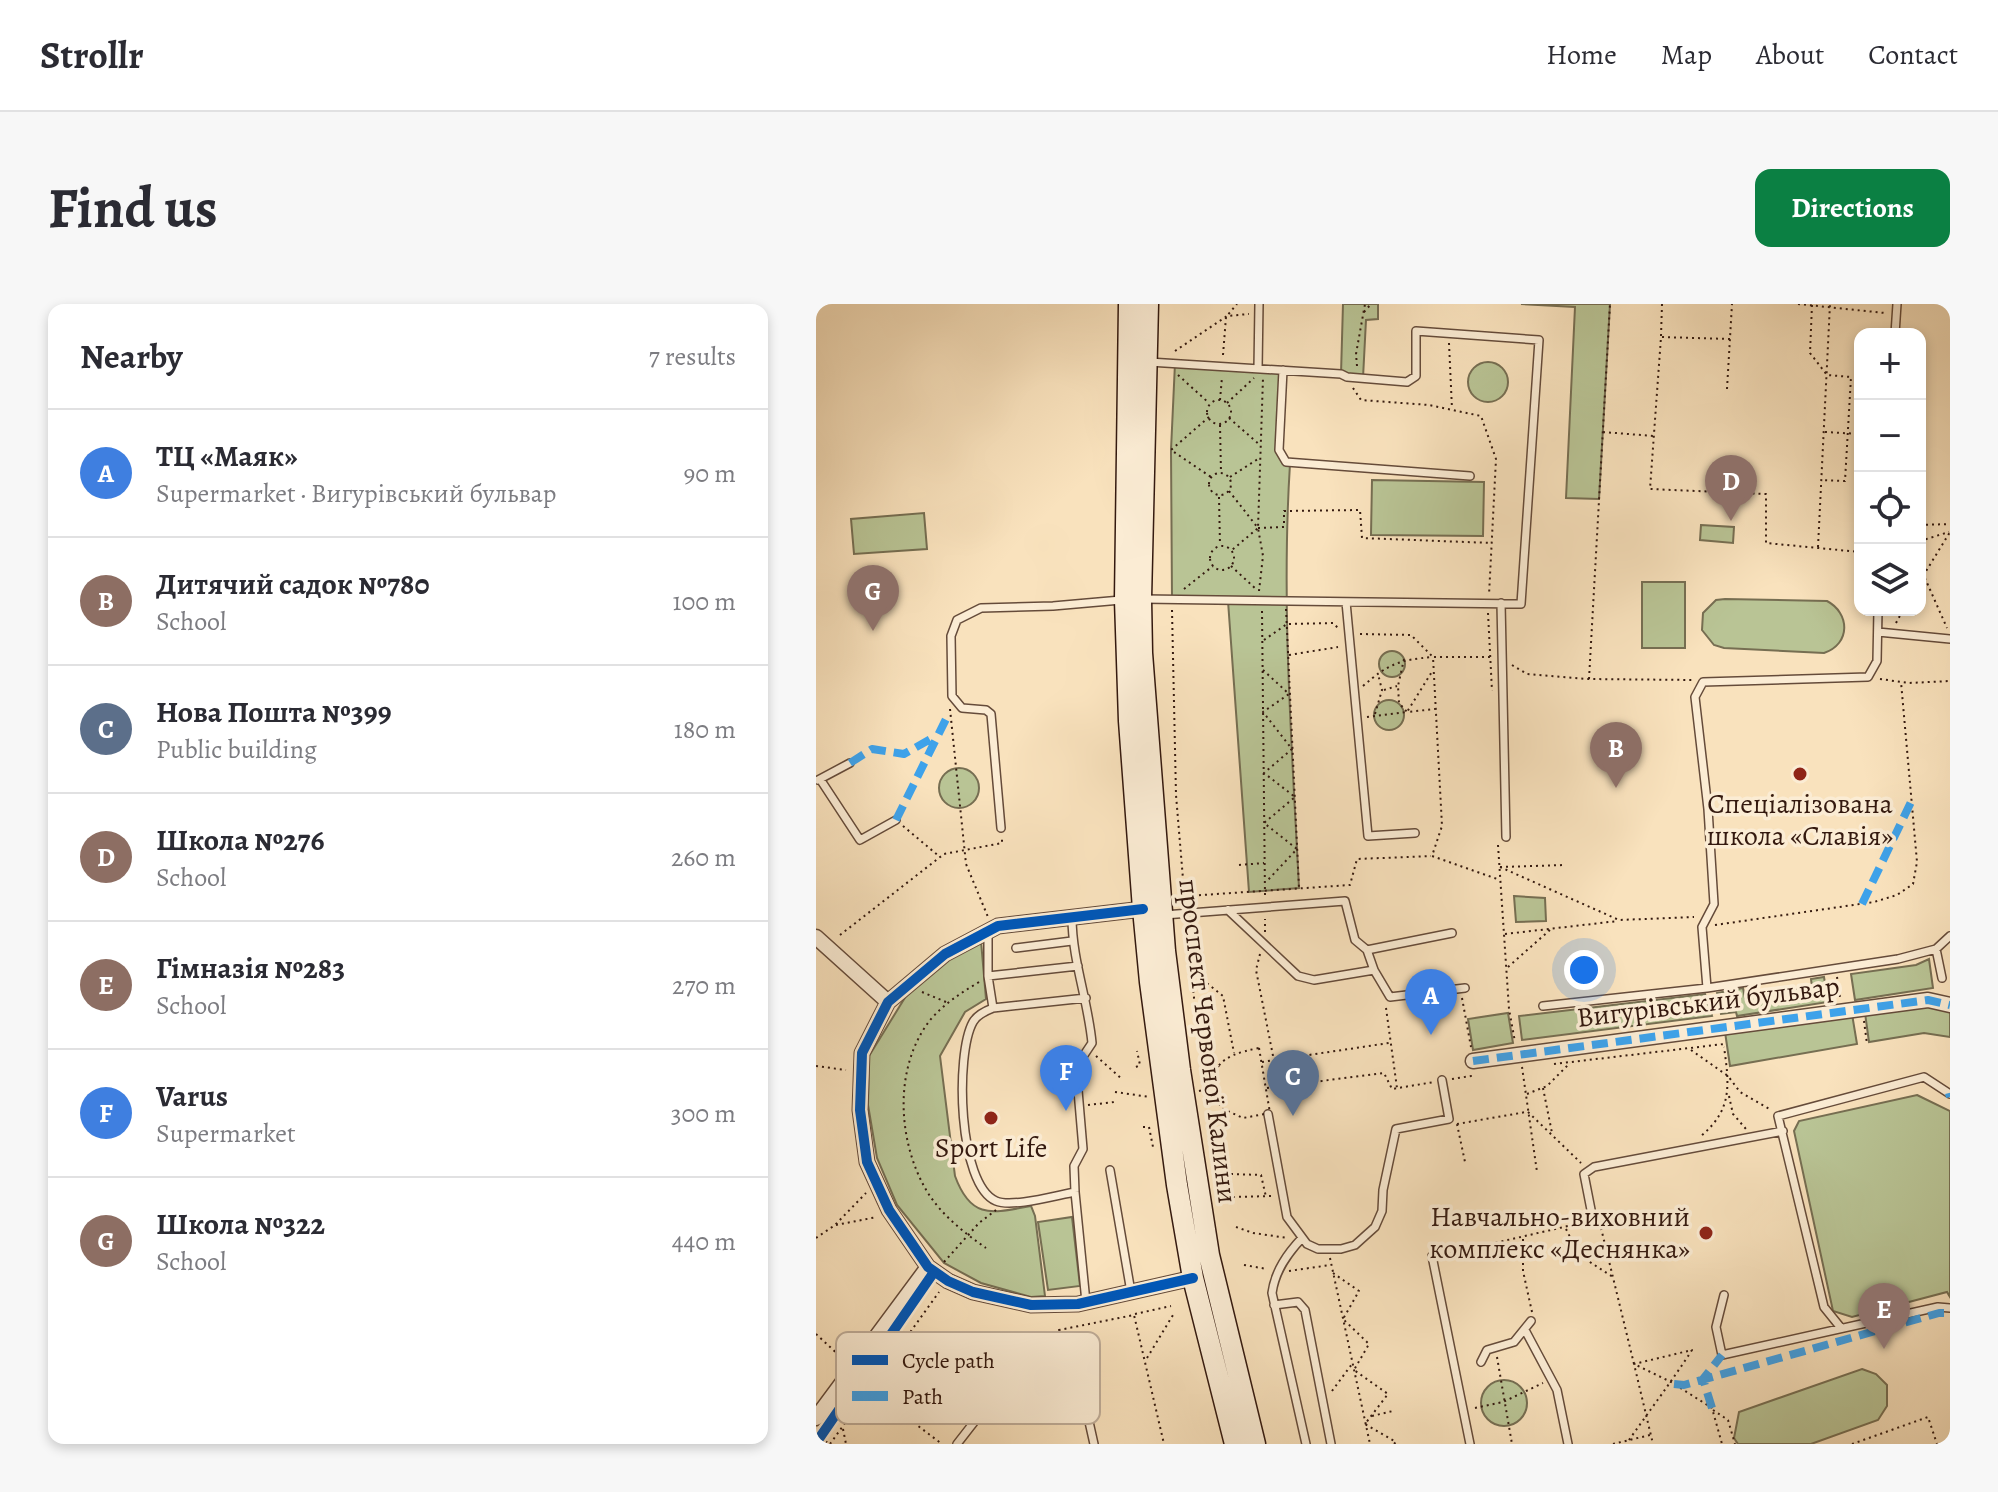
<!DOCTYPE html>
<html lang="en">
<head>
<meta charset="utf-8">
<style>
  :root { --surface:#fff; --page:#f7f7f7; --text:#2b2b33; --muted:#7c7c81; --line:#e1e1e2; --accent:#0b8043 }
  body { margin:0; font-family:Alegreya,serif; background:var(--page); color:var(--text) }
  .controls { position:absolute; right:24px; top:24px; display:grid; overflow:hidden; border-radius:16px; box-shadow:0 4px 12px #0003 }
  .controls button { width:72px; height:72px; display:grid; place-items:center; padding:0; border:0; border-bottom:2px solid var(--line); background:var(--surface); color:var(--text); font:40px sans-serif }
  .you { position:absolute; left:768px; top:666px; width:28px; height:28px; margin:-20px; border:6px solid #fff; border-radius:50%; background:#1a73e8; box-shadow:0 0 0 12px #1a73e833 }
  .badge { display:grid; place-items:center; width:52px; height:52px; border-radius:50%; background:var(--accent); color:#fff; font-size:26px; font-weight:700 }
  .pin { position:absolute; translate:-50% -66px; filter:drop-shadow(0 2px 4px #0008) }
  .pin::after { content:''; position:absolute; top:42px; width:28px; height:24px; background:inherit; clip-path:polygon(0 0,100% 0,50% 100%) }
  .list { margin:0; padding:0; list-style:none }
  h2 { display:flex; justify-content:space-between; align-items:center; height:104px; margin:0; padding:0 32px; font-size:34px }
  h2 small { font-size:26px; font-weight:400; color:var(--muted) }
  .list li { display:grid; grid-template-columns:52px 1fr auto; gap:24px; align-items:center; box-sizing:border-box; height:128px; padding:0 32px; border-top:2px solid var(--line) }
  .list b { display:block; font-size:30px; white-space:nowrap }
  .list p { margin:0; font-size:26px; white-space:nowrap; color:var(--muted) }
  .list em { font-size:26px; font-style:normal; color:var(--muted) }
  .icon { flex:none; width:44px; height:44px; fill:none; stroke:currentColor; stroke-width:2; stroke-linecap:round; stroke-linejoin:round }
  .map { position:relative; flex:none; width:1134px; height:1140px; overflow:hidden; border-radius:16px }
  header { display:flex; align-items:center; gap:48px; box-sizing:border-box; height:112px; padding:0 40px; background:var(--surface); border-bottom:2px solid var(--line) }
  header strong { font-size:38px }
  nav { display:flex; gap:44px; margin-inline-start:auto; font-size:28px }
  .intro { display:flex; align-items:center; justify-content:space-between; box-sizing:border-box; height:192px; padding:0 48px }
  h1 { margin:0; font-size:56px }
  .button { padding:20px 36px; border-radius:16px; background:var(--accent); color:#fff; font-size:28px; font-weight:700 }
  main { display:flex; gap:48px; padding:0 48px }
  aside { flex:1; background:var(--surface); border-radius:16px; box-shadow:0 4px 12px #0003 }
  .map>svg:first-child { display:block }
  .green { fill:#b9c495; stroke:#766e52; stroke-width:2 }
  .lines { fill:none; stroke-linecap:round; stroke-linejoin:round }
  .lane-casing { stroke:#654b3a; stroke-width:10 }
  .street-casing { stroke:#654b3a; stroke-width:17 }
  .secondary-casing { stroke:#34190f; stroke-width:23 }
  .path { stroke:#34190f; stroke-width:2; stroke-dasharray:2 4; stroke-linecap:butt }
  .lane { stroke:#fbecd4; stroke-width:7 }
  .street { stroke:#fbecd4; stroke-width:14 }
  .secondary { stroke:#fbecd4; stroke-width:20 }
  .quiet { stroke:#3ea2ea; stroke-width:8; stroke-dasharray:16 8; stroke-linecap:butt }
  .cycleway-casing { stroke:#fbecd4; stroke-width:15 }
  .cycleway { stroke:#0057b8; stroke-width:10 }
  .poi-dot { fill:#8f2418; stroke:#fbecd4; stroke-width:3 }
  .labels { text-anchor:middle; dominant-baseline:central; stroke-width:7; stroke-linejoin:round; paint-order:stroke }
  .poi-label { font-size:28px; fill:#34190f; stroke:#fbecd4 }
  .street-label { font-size:28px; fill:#34190f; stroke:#fbecd4 }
  .key { fill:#fbecd4; stroke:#bfad99; stroke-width:2 }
  .key-label { font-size:22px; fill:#34190f }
</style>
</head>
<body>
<header>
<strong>Strollr</strong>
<nav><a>Home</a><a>Map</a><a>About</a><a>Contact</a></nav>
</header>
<div class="intro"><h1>Find us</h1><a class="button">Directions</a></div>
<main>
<aside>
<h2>Nearby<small>7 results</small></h2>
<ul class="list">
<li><span class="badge" style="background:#3f7fe0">A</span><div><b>ТЦ «Маяк»</b><p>Supermarket · Вигурівський бульвар</p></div><em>90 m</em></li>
<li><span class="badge" style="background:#8d6e63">B</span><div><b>Дитячий садок №780</b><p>School</p></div><em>100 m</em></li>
<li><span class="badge" style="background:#5c6f8a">C</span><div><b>Нова Пошта №399</b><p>Public building</p></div><em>180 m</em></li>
<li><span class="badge" style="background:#8d6e63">D</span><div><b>Школа №276</b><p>School</p></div><em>260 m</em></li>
<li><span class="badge" style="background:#8d6e63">E</span><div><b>Гімназія №283</b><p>School</p></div><em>270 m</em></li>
<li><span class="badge" style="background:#3f7fe0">F</span><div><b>Varus</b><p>Supermarket</p></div><em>300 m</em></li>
<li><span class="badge" style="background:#8d6e63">G</span><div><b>Школа №322</b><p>School</p></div><em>440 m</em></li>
</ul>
</aside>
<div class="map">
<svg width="1134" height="1140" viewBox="0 0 1134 1140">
  <rect width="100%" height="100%" fill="#f9e2bd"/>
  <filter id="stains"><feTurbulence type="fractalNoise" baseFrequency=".0025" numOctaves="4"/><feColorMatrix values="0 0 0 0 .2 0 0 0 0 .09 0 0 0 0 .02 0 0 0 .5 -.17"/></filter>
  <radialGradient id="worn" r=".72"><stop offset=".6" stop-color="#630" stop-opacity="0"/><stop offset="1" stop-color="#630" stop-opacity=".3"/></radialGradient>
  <!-- green -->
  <path class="green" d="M527,0H562V15L550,16L547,74L525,70Z
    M705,0H794L783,195L750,194L759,3Z
    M652 78a20 20 0 1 1 40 0a20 20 0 1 1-40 0Z
    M359,59L467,66L463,146L474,160C465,301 476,443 483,584L433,588L412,297L356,295L355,146Z
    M556,176L668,178L667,232L555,231Z
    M108,209L111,245L38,250L35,215Z
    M885,221L918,223L917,239L884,236Z
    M826,278H869V344H826Z
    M909,295L1011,297C1034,309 1035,340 1008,349L908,344L898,341L886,326L887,309L900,296Z
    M563 360a13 13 0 1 1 26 0a13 13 0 1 1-26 0Z
    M558 411a15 15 0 1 1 30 0a15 15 0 1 1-30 0Z
    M123 484a20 20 0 1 1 40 0a20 20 0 1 1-40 0Z
    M698,592L729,594L730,617L700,618Z
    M165,637L170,695L149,708L124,752L139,872C155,916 176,909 215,902L219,912L229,992L215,993L165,979L128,959L81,901L61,854L52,801L53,752L90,692L132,655Z
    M1113,655L1117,684L1039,696L1035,670L1100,661Z
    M1008,673L1012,698L921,712L920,708L905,710L901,689L927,684L929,694L996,683L995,675Z
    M889,690L896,712L706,736L703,712Z
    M1117,702L1134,708V733L1108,729L1053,738L1049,709Z
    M692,709L697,739L657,746L652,715Z
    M1036,710L1041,740L914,762L909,728Z
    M1101,791L1134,807V993L1131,988L1036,1013L1017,1007L978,827L983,817Z
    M256,913L264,982L232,986L222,918Z
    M1046,1065L1060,1070L1071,1081V1102L1062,1116L995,1140H922L918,1134L923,1108Z
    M665 1099a23 23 0 1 1 46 0a23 23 0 1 1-46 0Z"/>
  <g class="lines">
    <!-- lane casing -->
    <g class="lane-casing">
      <path id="lane" d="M1079,30L1081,0
        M442,65L443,0
        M467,66L463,146L470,158L654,172
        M327,295L705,300L723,36L600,27V72L591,78L531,73L525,70L333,58
        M530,298L552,532L599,529
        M685,299L690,533
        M1062,328L1134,335
        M4,475L44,536L80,516
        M2,476L34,459
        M185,524L175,410L170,406L146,404L136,392L135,332L141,316L165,304L237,302L305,296
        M412,606L482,672L498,676L558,666
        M348,611L529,597L539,636L551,646L558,666L574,693L649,684
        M256,613C256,656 272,696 276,739L260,763L267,845L258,862L259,888L270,998
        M172,627V672L177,704
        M200,644L256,637
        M1120,645L1126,674
        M551,646L636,629
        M172,672L262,662
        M891,684L886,623L898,600L892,505L879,393L887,378L1052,373L1061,357L1062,306
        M727,702L891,684L1082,655L1120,645L1134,632
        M452,810L471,913L491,940L502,945H525L539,941L559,923L566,907L567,886L580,825L633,815L626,776
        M294,866L315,988
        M259,888C241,891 196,904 180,897C142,881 139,750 157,718C161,711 169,707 177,704L270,694
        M774,917L777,916L768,870L778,863L967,827
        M486,934C471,950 459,967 456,989L490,1140
        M616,952L654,1140
        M908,991L900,1023L906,1051L1122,1003L1134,1004
        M458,1001L482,998L489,1006L515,1140
        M1025,1024L1008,1003L962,812L1108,773L1134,790
        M709,1026L741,1086L752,1140
        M665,1058L671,1046L698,1038L715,1017
        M135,1063L180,1090H226L265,1082L278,1140
        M141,1140L180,1090"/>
    </g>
    <!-- street casing -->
    <g class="street-casing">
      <path id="street" d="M327,605L182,622L129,650L72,698L46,749L44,806L51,858L73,906L112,963L132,977L157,988L215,1001L262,1000L377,974
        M0,633L72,698
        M657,757L1112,696L1134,701
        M0,1114L112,963"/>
    </g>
    <!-- secondary casing -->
    <g class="secondary-casing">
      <path id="secondary" d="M313,0L309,296L313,417L327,605L334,678L361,881L377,974L419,1140
        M332,0L325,295L326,349L349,647L364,766L393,951L439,1140"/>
    </g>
    <!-- path -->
    <path class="path" d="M982,0L1069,9
      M996,1L994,49L1011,71L1035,73L1029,177L1006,176
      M548,8L555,0
      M845,32L846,0
      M914,35L845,33L834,185L950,190V239L1044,248
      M633,39L636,105
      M359,47L411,12L433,10
      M407,51L410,13L421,0
      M541,62L540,50L549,0
      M362,71L393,99
      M537,84L545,96L613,101L665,112L680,155L673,291
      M911,85L916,0
      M404,96L406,73
      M391 108a12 12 0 1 1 24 0a12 12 0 1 1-24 0Z
      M411,99L438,74
      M393,113L355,146L395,173
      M413,114L444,141
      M404,121L405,169
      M787,128L837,132
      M1009,128L1044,130
      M393 180a11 11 0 1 1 22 0a11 11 0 1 1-22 0Z
      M414,173L442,155
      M413,187L442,224L416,246
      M403,193L404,241
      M1104,221L1134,220
      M442,224L468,223V207L544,206L546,234L676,239
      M1104,237L1133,228
      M394 254a12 12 0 1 1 24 0a12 12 0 1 1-24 0Z
      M1002,243L1014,0
      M415,262L441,286
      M1104,263L1131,324
      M1104,277L1134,228
      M368,285L397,262
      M443,287L447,252L442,224L447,74
      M470,305L483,584
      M356,306L360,491L369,599
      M446,307L449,592
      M672,309L676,387
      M1080,319L1087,306
      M544,330L595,331L616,352
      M448,336L471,320L517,319L523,325
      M473,351L522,343
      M674,353H617L626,522L616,552L684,576
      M588,355L582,382L583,399L591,408L619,405
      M696,361L711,370L770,375L878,376
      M447,366L473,390L447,408L476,445L448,469L479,493L448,519L481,545L450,578
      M773,375L794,0
      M1064,375L1093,379L1134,377
      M547,382C572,360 583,356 616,353
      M568,386L581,382
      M134,405L150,560L172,613
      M559,410L566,386L562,370
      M551,413L591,408L617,366
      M87,522L124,553
      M682,541L693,705L699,738
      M423,561L448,559
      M684,563L803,616L878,613
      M684,563L749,561
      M371,592L534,581L541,555L615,552
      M371,621L381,725L389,730L392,749L403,763
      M899,621L1058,598L1081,591L1097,580L1101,558L1085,378
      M449,628V615
      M689,630L802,617
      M24,631L128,550L186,539V533
      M444,650L440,666L463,782
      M692,663L735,625
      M377,668L407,692L418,749
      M1021,673L1024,694
      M163,678C145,689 129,699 115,715C78,761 81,834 109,884C123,909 147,928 170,944
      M106,688L130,698
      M894,693L901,709
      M646,694L655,743
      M570,704L581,784
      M1048,717L1051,740
      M443,744L454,809L427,814L405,804C389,764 402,752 443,744Z
      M875,746L912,772L924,788L955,806
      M280,752L306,775
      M446,758L573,739
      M738,760L908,740
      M0,762L30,766
      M320,763L324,761L321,747
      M706,763L721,868
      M636,775L655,772V769
      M451,784L568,769L576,785L618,778
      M727,784L736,829
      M383,787L396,784
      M299,788L334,793
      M711,790L731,782L754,759
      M913,792L917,810L930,825
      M272,801L299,798
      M712,808L765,859
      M641,820L710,808
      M641,820L649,858
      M327,823H333L337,843
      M886,831C917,805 913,779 908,743
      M415,870L445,871L450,893
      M417,893L457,892
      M20,921L61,913
      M420,923L437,929L472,934
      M785,924L818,1060L855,1078L896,1104L906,1140
      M750,925L763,951L797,973
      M0,934L19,921L50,889
      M707,935V967L716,1008
      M627,951L765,919
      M514,954L554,1140
      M128,958L163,919L180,906
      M428,961L451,965
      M473,967L514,961
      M517,969L543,987L527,1015L553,1040L538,1066L572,1090L549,1120L580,1138L578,1140
      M319,1010L355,1002
      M78,1028L127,1058
      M0,1030L27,1055
      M247,1044L243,1026L318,1011L348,1140
      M681,1053L696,1140
      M331,1054L357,1011
      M45,1079L126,1140
      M516,1087L536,1060
      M659,1104L687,1098L727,1079
      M897,1106L912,1116L919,1140
      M556,1112L577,1107
      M27,1125L30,1140
      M5,1133L12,1139
      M813,1136C834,1106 856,1077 876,1046L818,1060L837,1140
      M14,1140L123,988
      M797,1140L834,1131
      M1036,1140L1112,1113L1121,1140"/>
    <!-- lane -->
    <use href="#lane" class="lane"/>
    <!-- street -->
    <use href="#street" class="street"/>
    <!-- secondary -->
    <use href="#secondary" class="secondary"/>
    <!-- quiet -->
    <path class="quiet" d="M34,459L56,445L88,450L120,432
      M80,516L133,409
      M1046,600L1096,496
      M657,757L1112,696L1134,701
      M1133,789L1134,793
      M858,1080L868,1081L1123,1009H1134
      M896,1104L887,1075L906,1051"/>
    <!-- cycleway casing -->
    <g class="cycleway-casing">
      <path id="cycleway" d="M327,605L182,622L129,650L72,698L46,749L44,806L51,858L73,906L112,963L132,977L157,988L215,1001L262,1000L377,974
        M0,1139L118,968"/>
    </g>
    <!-- cycleway -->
    <use href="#cycleway" class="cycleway"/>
  </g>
  <!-- markers -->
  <g class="poi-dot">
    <circle cx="984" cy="470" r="8"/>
    <circle cx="175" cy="814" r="8"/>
    <circle cx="890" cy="929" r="8"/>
  </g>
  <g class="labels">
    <!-- poi labels -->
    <g class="poi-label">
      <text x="984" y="500">Спеціалізована<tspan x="984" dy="32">школа «Славія»</tspan></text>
      <text x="175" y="844">Sport Life</text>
      <text x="874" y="913" text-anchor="end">Навчально-виховний<tspan x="874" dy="32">комплекс «Деснянка»</tspan></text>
    </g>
    <!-- street labels -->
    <g class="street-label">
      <text transform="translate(892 698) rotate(-7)">Вигурівський бульвар</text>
      <text transform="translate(392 737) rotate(83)">проспект Червоної Калини</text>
    </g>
  </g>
  <!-- legend -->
  <rect x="20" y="1028" width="264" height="92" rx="12" class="key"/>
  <rect x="36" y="1051" width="36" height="10" fill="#0057b8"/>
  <rect x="36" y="1087" width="36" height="10" fill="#3ea2ea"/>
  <g class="key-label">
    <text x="86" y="1064">Cycle path</text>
    <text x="86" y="1100">Path</text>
  </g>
  <rect width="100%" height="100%" filter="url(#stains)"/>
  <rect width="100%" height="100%" fill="url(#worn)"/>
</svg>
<div class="controls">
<button>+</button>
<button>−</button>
<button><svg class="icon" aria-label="locate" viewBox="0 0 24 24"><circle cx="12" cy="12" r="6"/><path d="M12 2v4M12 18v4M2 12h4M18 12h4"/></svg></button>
<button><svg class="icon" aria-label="layers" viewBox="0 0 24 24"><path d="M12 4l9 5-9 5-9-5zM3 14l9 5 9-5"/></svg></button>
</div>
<div class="you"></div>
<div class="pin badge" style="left:615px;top:731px;background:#3f7fe0">A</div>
<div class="pin badge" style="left:800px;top:484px;background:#8d6e63">B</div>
<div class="pin badge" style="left:477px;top:812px;background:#5c6f8a">C</div>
<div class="pin badge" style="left:915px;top:217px;background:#8d6e63">D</div>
<div class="pin badge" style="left:1068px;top:1045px;background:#8d6e63">E</div>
<div class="pin badge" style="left:250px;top:807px;background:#3f7fe0">F</div>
<div class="pin badge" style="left:57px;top:327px;background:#8d6e63">G</div>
</div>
</main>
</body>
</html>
